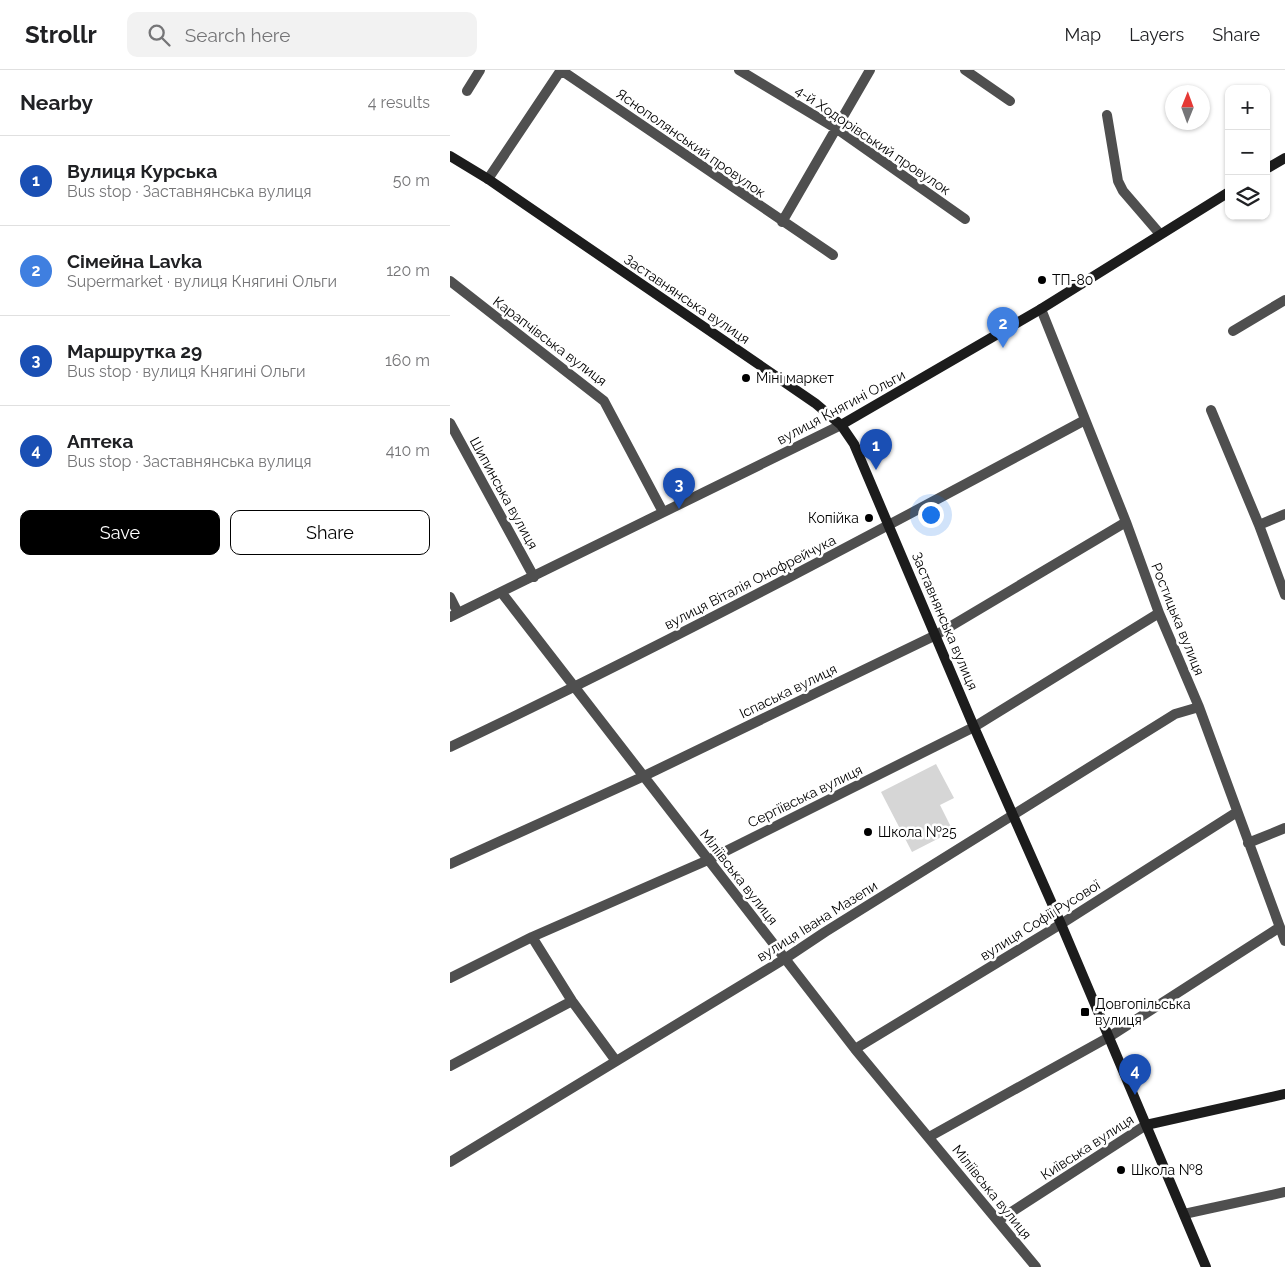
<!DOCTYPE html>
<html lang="en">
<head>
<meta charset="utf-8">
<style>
  :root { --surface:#fff; --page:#f2f2f2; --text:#202124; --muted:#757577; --line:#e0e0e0; --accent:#000 }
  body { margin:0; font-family:Raleway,sans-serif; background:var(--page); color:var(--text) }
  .controls { position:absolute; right:15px; top:15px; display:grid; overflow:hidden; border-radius:10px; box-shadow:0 1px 4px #0004 }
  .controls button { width:45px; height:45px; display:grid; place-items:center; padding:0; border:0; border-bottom:1px solid var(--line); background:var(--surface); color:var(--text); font:25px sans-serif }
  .compass { position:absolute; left:715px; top:15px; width:45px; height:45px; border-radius:50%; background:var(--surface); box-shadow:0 1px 4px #0004; rotate:1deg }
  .you { position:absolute; left:480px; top:444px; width:18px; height:18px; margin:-12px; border:4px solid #fff; border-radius:50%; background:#1a73e8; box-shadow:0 0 0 8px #1a73e833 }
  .badge { display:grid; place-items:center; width:32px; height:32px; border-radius:50%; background:var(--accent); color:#fff; font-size:16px; font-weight:700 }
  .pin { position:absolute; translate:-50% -41px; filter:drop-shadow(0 1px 2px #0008) }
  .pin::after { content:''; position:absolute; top:26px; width:18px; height:15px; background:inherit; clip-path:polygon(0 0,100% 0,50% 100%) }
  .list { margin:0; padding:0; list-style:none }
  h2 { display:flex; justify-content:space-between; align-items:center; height:65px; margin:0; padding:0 20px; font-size:21px }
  h2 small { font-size:16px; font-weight:400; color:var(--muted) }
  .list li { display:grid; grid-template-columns:32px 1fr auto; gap:15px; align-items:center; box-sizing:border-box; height:90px; padding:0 20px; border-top:1px solid var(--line) }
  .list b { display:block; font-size:19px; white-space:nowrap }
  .list p { margin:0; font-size:16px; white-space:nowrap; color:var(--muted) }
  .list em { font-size:16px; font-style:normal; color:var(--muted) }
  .actions { display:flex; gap:10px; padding:15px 20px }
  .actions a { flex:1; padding:11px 0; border:1px solid var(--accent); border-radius:10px; text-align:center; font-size:18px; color:var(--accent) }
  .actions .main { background:var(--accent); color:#fff }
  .icon { flex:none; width:28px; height:28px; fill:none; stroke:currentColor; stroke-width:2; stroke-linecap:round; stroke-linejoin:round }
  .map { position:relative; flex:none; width:835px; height:1197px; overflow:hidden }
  header { display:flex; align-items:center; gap:30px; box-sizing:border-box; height:70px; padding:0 25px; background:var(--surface); border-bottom:1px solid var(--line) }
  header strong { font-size:24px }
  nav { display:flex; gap:28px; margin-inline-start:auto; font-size:18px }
  .search { width:350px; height:45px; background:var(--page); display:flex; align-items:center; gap:12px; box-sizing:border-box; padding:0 18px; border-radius:10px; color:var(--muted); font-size:19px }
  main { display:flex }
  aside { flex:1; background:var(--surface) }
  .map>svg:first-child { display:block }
  .green { fill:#d6d6d6 }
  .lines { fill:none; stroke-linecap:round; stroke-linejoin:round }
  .street { stroke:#4f4f4f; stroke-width:10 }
  .secondary { stroke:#1c1c1c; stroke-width:10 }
  .poi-dot { fill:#000; stroke:#fff; stroke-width:2 }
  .labels { text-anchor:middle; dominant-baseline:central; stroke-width:5; stroke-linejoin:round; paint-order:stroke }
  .street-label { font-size:14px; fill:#000; stroke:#fff }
  .poi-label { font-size:14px; fill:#000; stroke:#fff; text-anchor:start }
</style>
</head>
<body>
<header>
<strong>Strollr</strong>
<div class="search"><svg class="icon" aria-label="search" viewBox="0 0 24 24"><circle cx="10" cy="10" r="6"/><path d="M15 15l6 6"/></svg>Search here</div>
<nav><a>Map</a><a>Layers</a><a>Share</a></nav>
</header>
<main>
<aside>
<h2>Nearby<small>4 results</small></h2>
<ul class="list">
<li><span class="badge" style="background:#1a4fb4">1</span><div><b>Вулиця Курська</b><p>Bus stop · Заставнянська вулиця</p></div><em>50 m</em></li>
<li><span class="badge" style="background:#3f7fe0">2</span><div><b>Сімейна Lavka</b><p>Supermarket · вулиця Княгині Ольги</p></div><em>120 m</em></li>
<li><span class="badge" style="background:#1a4fb4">3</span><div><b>Маршрутка 29</b><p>Bus stop · вулиця Княгині Ольги</p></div><em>160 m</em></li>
<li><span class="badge" style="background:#1a4fb4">4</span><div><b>Аптека</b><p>Bus stop · Заставнянська вулиця</p></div><em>410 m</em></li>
</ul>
<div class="actions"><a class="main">Save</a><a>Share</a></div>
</aside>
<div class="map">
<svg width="835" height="1197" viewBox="0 0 835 1197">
  <rect width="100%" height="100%" fill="#fff"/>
  <!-- green -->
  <path class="green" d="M486,694L504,728L490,735L503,761L462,782L431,722Z"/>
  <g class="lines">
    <!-- street -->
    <path class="street" d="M289,0L387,59L515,149
      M515,0L560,31
      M17,21L30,0
      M657,45L668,111L673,121L710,164
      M38,109L111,0L383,185
      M332,152L420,0
      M0,211L154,331L213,442
      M591,239L676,452L709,543L749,637L835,871
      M783,261L835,230
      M761,340L809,455L835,525
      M0,353L84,507
      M809,455L835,444
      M51,522L405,979L586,1197
      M0,527L8,543
      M0,547L391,355
      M0,677C215,575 425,463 635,350
      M798,773L835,758
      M0,794L192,707L486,565L676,452
      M82,867L122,931L166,991
      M0,908L82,867L258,790L524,657L709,543
      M405,979L611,854L787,742
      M0,996L122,931
      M479,1067L659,967L830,857
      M0,1092L336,888L375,862L725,644L749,637
      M734,1144L835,1122
      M549,1150L696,1055"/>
    <!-- secondary -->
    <path class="secondary" d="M0,86L38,109L365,333L391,355L404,374L524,657L611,854L756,1197
      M816,99L835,88
      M391,355L591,239L779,122
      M696,1055L835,1024"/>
  </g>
  <!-- markers -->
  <g class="poi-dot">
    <circle cx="592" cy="210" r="5"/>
    <circle cx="296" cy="308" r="5"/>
    <circle cx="419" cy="448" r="5"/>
    <circle cx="418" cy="762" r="5"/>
    <rect x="630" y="937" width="10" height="10" rx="2.5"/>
    <circle cx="671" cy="1100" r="5"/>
  </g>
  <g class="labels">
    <!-- street labels -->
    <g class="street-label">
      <text transform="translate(423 70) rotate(34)">4-й Ходорівський провулок</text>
      <text transform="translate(241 73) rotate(35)">Яснополянський провулок</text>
      <text transform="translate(237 229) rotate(34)">Заставнянська вулиця</text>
      <text transform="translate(100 271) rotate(37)">Карапчівська вулиця</text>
      <text transform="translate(391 337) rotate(-28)">вулиця Княгині Ольги</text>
      <text transform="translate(54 423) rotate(61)">Шипинська вулиця</text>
      <text transform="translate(300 512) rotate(-27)">вулиця Віталія Онофрейчука</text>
      <text transform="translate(728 549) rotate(68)">Ростицька вулиця</text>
      <text transform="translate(495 551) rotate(67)">Заставнянська вулиця</text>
      <text transform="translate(338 621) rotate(-26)">Іспаська вулиця</text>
      <text transform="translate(355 726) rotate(-26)">Сергіївська вулиця</text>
      <text transform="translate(289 807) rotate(52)">Міліївська вулиця</text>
      <text transform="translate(590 850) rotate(-32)">вулиця Софії Русової</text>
      <text transform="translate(367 851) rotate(-32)">вулиця Івана Мазепи</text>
      <text transform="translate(637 1077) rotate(-33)">Київська вулиця</text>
      <text transform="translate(542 1122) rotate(51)">Міліївська вулиця</text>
    </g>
    <!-- poi labels -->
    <g class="poi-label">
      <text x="602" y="210">ТП-80</text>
      <text x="306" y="308">Міні маркет</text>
      <text x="409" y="448" text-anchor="end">Копійка</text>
      <text x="428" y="762">Школа №25</text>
      <text x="645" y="934">Довгопільська<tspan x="645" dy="16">вулиця</tspan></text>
      <text x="681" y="1100">Школа №8</text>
    </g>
  </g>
</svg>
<div class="controls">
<button>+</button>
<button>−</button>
<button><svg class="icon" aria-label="layers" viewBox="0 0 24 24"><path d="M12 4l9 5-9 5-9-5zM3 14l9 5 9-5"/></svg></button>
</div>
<svg class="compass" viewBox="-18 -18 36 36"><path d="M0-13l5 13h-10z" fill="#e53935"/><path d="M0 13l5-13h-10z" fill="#757577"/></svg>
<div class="you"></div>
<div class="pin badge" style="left:426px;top:400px;background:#1a4fb4">1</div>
<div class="pin badge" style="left:553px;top:278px;background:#3f7fe0">2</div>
<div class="pin badge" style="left:229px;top:439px;background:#1a4fb4">3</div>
<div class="pin badge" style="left:685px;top:1025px;background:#1a4fb4">4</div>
</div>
</main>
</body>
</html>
